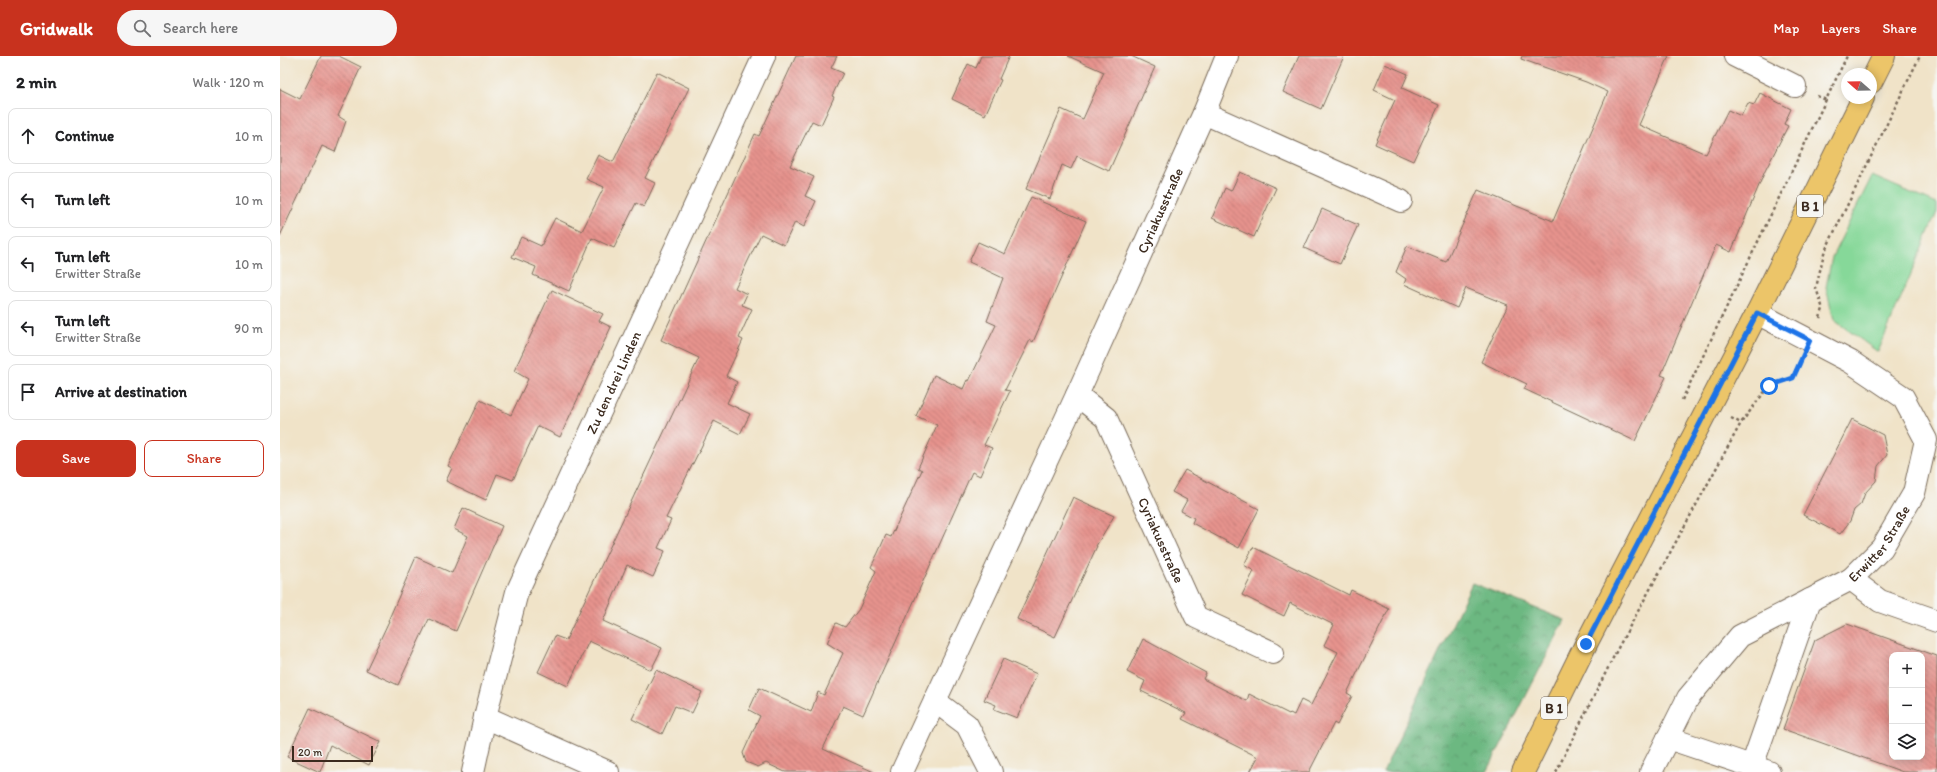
<!DOCTYPE html>
<html lang="en">
<head>
<meta charset="utf-8">
<style>
  :root { --surface:#fff; --page:#f6f6f6; --text:#202124; --muted:#757577; --line:#e0e0e0; --accent:#c8321e }
  body { margin:0; font-family:Itim,sans-serif; background:var(--page); color:var(--text) }
  .controls { position:absolute; right:12px; bottom:12px; display:grid; overflow:hidden; border-radius:8px; box-shadow:0 2px 10px #0003 }
  .controls button { width:36px; height:36px; display:grid; place-items:center; padding:0; border:0; border-bottom:1px solid var(--line); background:var(--surface); color:var(--text); font:20px sans-serif }
  .compass { position:absolute; left:1561px; top:12px; width:36px; height:36px; border-radius:50%; background:var(--surface); box-shadow:0 2px 10px #0003; rotate:290deg }
  .scale { position:absolute; left:12px; bottom:10px; width:81px; box-sizing:border-box; padding-left:4px; border:2px solid #3b2a1e; border-top:0; font-size:11px; line-height:14px; white-space:nowrap; color:#3b2a1e; -webkit-text-stroke:3px #f6f6f2; paint-order:stroke }
  .stop { position:absolute; width:12px; height:12px; margin:-9px; border:3px solid #1a73e8; border-radius:50%; background:#fff }
  .stop.end { background:#1a73e8; border-color:#fff; box-shadow:0 1px 4px #0008 }
  .list { margin:0; padding:0; list-style:none }
  h2 { display:flex; justify-content:space-between; align-items:center; height:52px; margin:0; padding:0 16px; font-size:17px }
  h2 small { font-size:13px; font-weight:400; color:var(--muted) }
  .list li { display:grid; grid-template-columns:26px 1fr auto; gap:12px; align-items:center; box-sizing:border-box; height:56px; margin:0 8px 8px; padding:0 8px; border:1px solid var(--line); border-radius:8px }
  .list b { display:block; font-size:15px; white-space:nowrap }
  .list p { margin:0; font-size:13px; white-space:nowrap; color:var(--muted) }
  .list em { font-size:13px; font-style:normal; color:var(--muted) }
  .actions { display:flex; gap:8px; padding:12px 16px }
  .actions a { flex:1; padding:9px 0; border:1px solid var(--accent); border-radius:8px; text-align:center; font-size:14px; color:var(--accent) }
  .actions .main { background:var(--accent); color:#fff }
  .icon { flex:none; width:22px; height:22px; fill:none; stroke:currentColor; stroke-width:2; stroke-linecap:round; stroke-linejoin:round }
  .map { position:relative; flex:none; width:1657px; height:716px; overflow:hidden }
  header { display:flex; align-items:center; gap:24px; box-sizing:border-box; height:56px; padding:0 20px; background:var(--accent); color:#fff }
  header strong { font-size:19px }
  nav { display:flex; gap:22px; margin-inline-start:auto; font-size:14px }
  .search { width:280px; height:36px; background:var(--page); display:flex; align-items:center; gap:10px; box-sizing:border-box; padding:0 14px; border-radius:22px; color:var(--muted); font-size:15px }
  main { display:flex }
  aside { flex:1; background:var(--surface) }
  .map>svg:first-child { display:block }
  .green { fill:#86d899; stroke:#60815c }
  .forest { fill:url(#forest-crowns); stroke:#547150 }
  .building { fill:url(#building-back-hatch); fill-rule:evenodd }
  .lines { fill:none; stroke-linecap:round; stroke-linejoin:round }
  .minor-casing { stroke:#7a6b5a; stroke-width:24 }
  .major-casing { stroke:#7a6b5a; stroke-width:24 }
  .path { stroke:#7a6b5a; stroke-width:2.5; stroke-dasharray:3 3; stroke-linecap:butt }
  .minor { stroke:#fff; stroke-width:22 }
  .major { stroke:#ecc569; stroke-width:22 }
  .route { stroke:#1a73e8; stroke-width:5 }
  .labels { text-anchor:middle; dominant-baseline:central; stroke-width:3.5; stroke-linejoin:round; paint-order:stroke }
  .shield { fill:#f6f6f2; stroke:#73675e; stroke-width:1 }
  .shield-label { font-size:13px; font-weight:bold; fill:#3b2a1e }
  .street-label { font-size:14px; fill:#3b2a1e; stroke:#f6f6f2 }
</style>
</head>
<body>
<header>
<strong>Gridwalk</strong>
<div class="search"><svg class="icon" aria-label="search" viewBox="0 0 24 24"><circle cx="10" cy="10" r="6"/><path d="M15 15l6 6"/></svg>Search here</div>
<nav><a>Map</a><a>Layers</a><a>Share</a></nav>
</header>
<main>
<aside>
<h2>2 min<small>Walk · 120 m</small></h2>
<ul class="list">
<li><svg class="icon" aria-label="ahead" viewBox="0 0 24 24"><path d="M12 20V5M6 11l6-6 6 6"/></svg><div><b>Continue</b></div><em>10 m</em></li>
<li><svg class="icon" aria-label="left" viewBox="0 0 24 24"><path d="M17 20v-9H6M10 6l-5 5 5 5"/></svg><div><b>Turn left</b></div><em>10 m</em></li>
<li><svg class="icon" aria-label="left" viewBox="0 0 24 24"><path d="M17 20v-9H6M10 6l-5 5 5 5"/></svg><div><b>Turn left</b><p>Erwitter Straße</p></div><em>10 m</em></li>
<li><svg class="icon" aria-label="left" viewBox="0 0 24 24"><path d="M17 20v-9H6M10 6l-5 5 5 5"/></svg><div><b>Turn left</b><p>Erwitter Straße</p></div><em>90 m</em></li>
<li><svg class="icon" aria-label="arrive" viewBox="0 0 24 24"><path d="M6 21V4h12l-3 4 3 4H6"/></svg><div><b>Arrive at destination</b></div></li>
</ul>
<div class="actions"><a class="main">Save</a><a>Share</a></div>
</aside>
<div class="map">
<svg width="1657" height="716" viewBox="0 0 1657 716">
  <defs>
    <pattern id="forest-crowns" width="20" height="18" patternUnits="userSpaceOnUse"><rect width="20" height="18" fill="#6cb881"/><path d="M2 6a3 3 0 1 1 6 0M12 15a3 3 0 1 1 6 0" fill="none" stroke="#5a9669"/></pattern>
    <pattern id="building-back-hatch" width="6" height="6" patternUnits="userSpaceOnUse"><rect width="6" height="6" fill="#e6938d"/><path d="M-1 5l2 2M0 0l6 6M5-1l2 2" fill="none" stroke="#bc7873"/></pattern>
  </defs>
  <rect width="100%" height="100%" fill="#f6f6f2"/>
  <filter id="ink" filterUnits="userSpaceOnUse"><feTurbulence type="fractalNoise" baseFrequency=".025" numOctaves="2"/><feDisplacementMap in="SourceGraphic" scale="8" xChannelSelector="R" yChannelSelector="G"/><feConvolveMatrix kernelMatrix="1 2 1 2 8 2 1 2 1" color-interpolation-filters="sRGB"/></filter>
  <filter id="wash" filterUnits="userSpaceOnUse"><feTurbulence type="fractalNoise" baseFrequency=".012" numOctaves="4" result="noise"/><feDisplacementMap in="SourceGraphic" scale="16" xChannelSelector="R" yChannelSelector="G"/><feGaussianBlur stdDeviation="0.9" result="paint"/><feColorMatrix in="noise" values="0 0 0 0 0 0 0 0 0 0 0 0 0 0 0 0 0 1.4 0 .05"/><feComposite in="paint" operator="in"/></filter>
  <g filter="url(#wash)">
    <rect width="100%" height="100%" fill="#f0e3c8"/>
    <!-- green -->
    <path class="green" d="M1592,120L1657,148V156L1598,296L1554,264L1546,231L1552,201Z"/>
    <!-- forest -->
    <path class="forest" d="M1192,527L1285,564L1207,716H1103Z"/>
    <g id="blocks">
      <!-- building -->
      <path class="building" d="M41,0H59L81,11L58,60L66,65L55,96L42,90L0,180V33L20,43Z
        M516,0H557L551,12L563,17L552,40L554,41L541,69L532,65L510,110L534,121L525,140L536,145L524,171L515,166L504,189L481,178L455,232L467,238L462,249L472,253L459,282L463,284L446,320L457,326L447,347L470,358L460,378L434,365L386,462L391,464L378,492L385,495L373,521L347,509L323,565L382,592L371,614L309,585L288,630L258,616L275,580L286,584L419,302L381,284L475,78L479,80Z
        M701,0H729L719,23L721,24L705,59L672,43L688,8L696,12Z
        M788,0H851L875,11L829,115L797,100L791,113L782,109L770,143L746,133L781,53L803,63L824,16Z
        M1019,0H1064L1041,53L1003,36Z
        M1242,0H1389L1359,69L1426,98L1448,54L1461,60L1468,47L1474,49L1480,37L1511,53L1504,68L1508,70L1485,115L1451,196L1436,189L1381,319L1386,321L1355,385L1244,333L1247,328L1201,306L1228,249L1186,232L1177,252L1124,228L1126,223L1116,216L1127,190L1166,206L1198,134L1273,165L1328,36L1306,26L1241,3Z
        M1105,8L1128,18L1122,32L1159,49L1133,105L1095,88L1115,44L1094,34Z
        M377,16L409,32L365,122L375,127L364,151L356,147L334,192L312,182L289,235L253,219L256,211L232,201L241,181L261,190L275,162L302,175L324,131L306,123L318,99L333,106Z
        M960,116L996,132L974,181L932,162L945,132L951,135Z
        M751,141L806,165L753,286L750,284L725,334L730,335L704,389L712,392L700,420L692,416L583,659L563,650L543,693L594,716H505L486,707L478,711L466,706L463,697L480,660L469,654L479,632L531,656L538,636L544,639L563,597L547,587L556,567L565,571L579,553L596,515L591,511L598,497L606,479L611,481L642,414L638,412L657,369L636,360L654,319L683,333L687,324L689,325L716,269L707,265L723,222L689,206L698,186L725,198Z
        M1042,153L1078,169L1060,208L1024,192Z
        M272,234L323,258L319,265L331,271L280,381L258,370L233,424L217,418L206,444L166,425L172,412L168,410L200,344L231,359L248,323L234,315Z
        M1572,363L1603,379L1607,399L1598,410L1596,425L1585,437L1581,448L1574,454L1570,465L1560,478L1523,459Z
        M905,414L979,453L959,492L912,467L914,462L901,455L907,444L892,436Z
        M793,441L834,460L816,490H817L775,581L737,563Z
        M183,452L222,470L176,575L149,563L118,629L86,614L109,565H108L136,501L172,517L188,480L174,473Z
        M973,491L1069,539L1071,534L1109,553L1067,637L1072,640L1057,669L1054,667L1029,716H970L978,701L902,663L906,657L861,635L865,625L847,616L863,583L926,617L923,623L967,645L969,638L1009,658L1010,657L1014,659L1021,644L1031,649L1058,596L1044,589L1054,569L1010,547L1004,560L962,539L974,515L964,509Z
        M1567,568L1657,600V716H1623L1503,673L1535,584ZM1612,599H1642V701H1612Z
        M723,603L757,618L737,662L714,653L716,649L704,644Z
        M376,614L422,636L412,657L395,650L382,678L352,663Z
        M30,652L101,686L89,709L50,689L40,716L7,701Z"/>
    </g>
  </g>
  <g filter="url(#ink)">
    <use href="#blocks" fill-opacity="0" stroke="#7a6b5a" stroke-width="1"/>
    <g class="lines">
      <!-- minor casing -->
      <g class="minor-casing">
        <g id="minor">
          <path d="M1455,0L1515,30"/>
          <path d="M924,57L1121,145"/>
          <path id="s1" d="M797,339L826,362L916,561L993,597"/>
          <path d="M1571,523L1600,545L1657,565"/>
          <path d="M655,645L687,669L711,716"/>
          <path d="M205,661L328,716"/>
          <path d="M1388,682L1489,716"/>
          <path d="M1472,710L1530,544"/>
          <path id="s2" d="M193,716L205,661L237,536L484,0"/>
          <path id="s3" d="M622,716L797,339L924,57L947,0"/>
          <path id="s4" d="M1371,716L1408,642L1460,580L1571,523L1602,492L1634,437L1646,384L1623,341L1571,306L1477,257"/>
        </g>
      </g>
      <!-- major casing -->
      <g class="major-casing">
        <path id="major" d="M1591,26L1604,0
          M1243,716L1306,588L1477,257L1583,42"/>
      </g>
      <!-- path -->
      <path class="path" d="M1537,40L1546,44
        M1540,262L1543,253L1536,232L1544,197L1640,0
        M1402,344L1567,0
        M1451,362L1461,367
        M1276,716L1339,590L1461,367L1489,330L1513,322L1520,307"/>
      <!-- minor -->
      <use href="#minor" class="minor"/>
      <!-- major -->
      <use href="#major" class="major"/>
    </g>
  </g>
  <g class="lines" filter="url(#ink)">
    <!-- route -->
    <path class="route" d="M1306,588L1477,257L1530,284L1513,322L1489,330"/>
  </g>
  <g class="labels">
    <!-- shield labels -->
    <g class="shield">
      <rect x="1517" y="139" width="26" height="22" rx="3"/>
      <rect x="1261" y="641" width="26" height="22" rx="3"/>
    </g>
    <g class="shield-label">
      <text x="1530" y="150">B 1</text>
      <text x="1274" y="652">B 1</text>
    </g>
    <!-- street labels -->
    <g class="street-label">
      <text stroke="none"><textPath href="#s3" startOffset="618">Cyriakusstraße</textPath></text>
      <text stroke="none"><textPath href="#s2" startOffset="416">Zu den drei Linden</textPath></text>
      <text stroke="none"><textPath href="#s1" startOffset="171">Cyriakusstraße</textPath></text>
      <text stroke="none"><textPath href="#s4" startOffset="334">Erwitter Straße</textPath></text>
    </g>
  </g>
</svg>
<div class="controls">
<button>+</button>
<button>−</button>
<button><svg class="icon" aria-label="layers" viewBox="0 0 24 24"><path d="M12 4l9 5-9 5-9-5zM3 14l9 5 9-5"/></svg></button>
</div>
<svg class="compass" viewBox="-18 -18 36 36"><path d="M0-13l5 13h-10z" fill="#e53935"/><path d="M0 13l5-13h-10z" fill="#757577"/></svg>
<div class="scale">20 m</div>
<div class="stop" style="left:1489px;top:330px"></div>
<div class="stop end" style="left:1306px;top:588px"></div>
</div>
</main>
</body>
</html>
